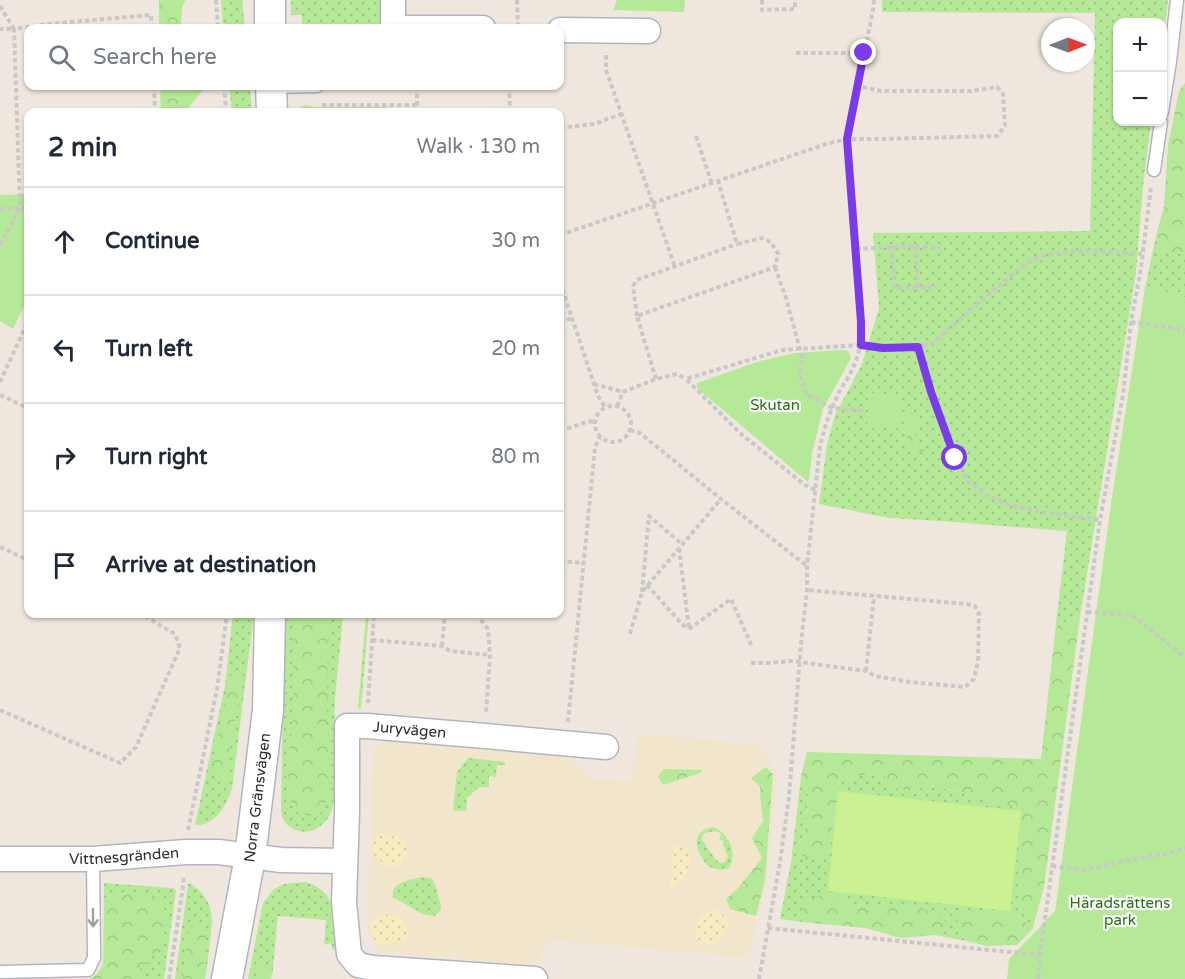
<!DOCTYPE html>
<html lang="en">
<head>
<meta charset="utf-8">
<style>
  :root { --surface:#fff; --page:#f6f6f7; --text:#1f2937; --muted:#747a83; --line:#e0e1e3 }
  body { margin:0; font-family:"Varela Round",sans-serif; background:var(--page); color:var(--text) }
  .controls { position:absolute; right:18px; top:18px; display:grid; overflow:hidden; border-radius:12px; box-shadow:0 2px 4px #0004 }
  .controls button { width:54px; height:54px; display:grid; place-items:center; padding:0; border:0; border-bottom:2px solid var(--line); background:var(--surface); color:var(--text); font:30px sans-serif }
  .compass { position:absolute; left:1041px; top:18px; width:54px; height:54px; border-radius:50%; background:var(--surface); box-shadow:0 2px 4px #0004; rotate:89deg }
  .stop { position:absolute; width:18px; height:18px; margin:-14px; border:4px solid #7c3aed; border-radius:50%; background:#fff }
  .stop.end { background:#7c3aed; border-color:#fff; box-shadow:0 2px 6px #0008 }
  .list { margin:0; padding:0; list-style:none }
  h2 { display:flex; justify-content:space-between; align-items:center; height:78px; margin:0; padding:0 24px; font-size:26px }
  h2 small { font-size:20px; font-weight:400; color:var(--muted) }
  .list li { display:grid; grid-template-columns:39px 1fr auto; gap:18px; align-items:center; box-sizing:border-box; height:108px; padding:0 24px; border-top:2px solid var(--line) }
  .list b { display:block; font-size:22px; white-space:nowrap }
  .list em { font-size:20px; font-style:normal; color:var(--muted) }
  .icon { flex:none; width:33px; height:33px; fill:none; stroke:currentColor; stroke-width:2; stroke-linecap:round; stroke-linejoin:round }
  .map { position:relative; flex:none; width:1185px; height:979px; overflow:hidden }
  .search { position:absolute; background:var(--surface); box-shadow:0 2px 4px #0004; left:24px; top:24px; width:540px; height:66px; display:flex; align-items:center; gap:15px; box-sizing:border-box; padding:0 21px; border-radius:12px; color:var(--muted); font-size:22px }
  .panel { position:absolute; background:var(--surface); box-shadow:0 2px 4px #0004; left:24px; top:108px; width:540px; height:510px; border-radius:12px }
  .map>svg:first-child { display:block }
  .education { fill:#f1e5cc }
  .grass { fill:url(#grass-dots); fill-rule:evenodd }
  .forest { fill:url(#forest-crowns) }
  .sand { fill:url(#sand-dots) }
  .park { fill:#b5e997 }
  .pitch { fill:#cbf192 }
  .lines { fill:none; stroke-linecap:round; stroke-linejoin:round }
  .service-casing { stroke:#b2b5c1; stroke-width:15 }
  .minor-casing { stroke:#b2b5c1; stroke-width:27 }
  .tertiary-casing { stroke:#b2b5c1; stroke-width:33 }
  .path { stroke:#c8c8c8; stroke-width:4; stroke-dasharray:4.5 3; stroke-linecap:butt }
  .service { stroke:#fff; stroke-width:12 }
  .minor { stroke:#fff; stroke-width:24 }
  .tertiary { stroke:#fff; stroke-width:30 }
  .oneway { stroke:#a0a0a0 }
  .route { stroke:#7c3aed; stroke-width:8 }
  .labels { text-anchor:middle; dominant-baseline:central; stroke-width:4.5; stroke-linejoin:round; paint-order:stroke }
  .park-label { font-size:15px; fill:#2a7115; stroke:#fff }
  .street-label { font-size:15px; fill:#2c2c2c; stroke:#fff }
</style>
</head>
<body>
<div class="map">
<svg width="1185" height="979" viewBox="0 0 1185 979">
  <defs>
    <pattern id="grass-dots" width="8" height="8" patternUnits="userSpaceOnUse" patternTransform="scale(1.5)"><rect width="8" height="8" fill="#b5e997"/><path d="M2 2h.1M6 6h.1" fill="none" stroke="#9cc882" stroke-width="1.8" stroke-linecap="round"/></pattern>
    <pattern id="forest-crowns" width="20" height="18" patternUnits="userSpaceOnUse" patternTransform="scale(1.5)"><rect width="20" height="18" fill="#b5e997"/><path d="M2 6a3 3 0 1 1 6 0M12 15a3 3 0 1 1 6 0" fill="none" stroke="#9cc882"/></pattern>
    <pattern id="sand-dots" width="8" height="8" patternUnits="userSpaceOnUse" patternTransform="scale(1.5)"><rect width="8" height="8" fill="#f6ecbf"/><path d="M2 2h.1M6 6h.1" fill="none" stroke="#d3cba4" stroke-width="1.8" stroke-linecap="round"/></pattern>
  </defs>
  <rect width="100%" height="100%" fill="#efe7de"/>
  <!-- education -->
  <path class="education" d="M638,734L758,744L777,773L767,881L748,958L552,940L534,966L377,951L368,934L373,753L381,741L567,757L595,779L632,781Z"/>
  <!-- grass -->
  <path class="grass" d="M221,0H242L245,28H223Z
    M291,0H382V28H302V15H291Z
    M882,0H1168L1163,42L1162,22H1118V122H1151L1143,186L1136,273L1080,617L1055,632L1067,531L940,521L889,518L819,504L827,444L835,415L862,364L879,308L873,233L1090,231L1095,13L882,12Z
    M229,86H250L252,112H232Z
    M305,105L314,107H388V112H295L298,109Z
    M1157,232L1161,251L1175,255L1185,251V297L1145,288Z
    M233,614H254L232,789C226,806 215,826 195,825L225,685Z
    M284,614H343C341,643 337,672 335,701C334,727 336,754 335,780C334,790 335,802 331,812C326,826 309,837 294,829C286,826 282,819 281,812Z
    M366,614H369L361,708L358,709Z
    M361,751L356,939L354,935L358,757Z
    M468,758L505,762V765H497L496,777L489,776V787H479L467,798L466,811L453,810L457,772Z
    M884,771L906,790L919,785L930,786L961,792L997,804L1024,808L1018,908L1035,920L1033,929L1015,913L991,914L955,925L966,941L936,935L947,928L880,905H857L830,894L799,913L802,922L780,919L791,862L801,777L808,792L807,818L800,851L829,854L839,780Z
    M713,827C728,832 738,853 729,868L721,870L709,867C697,853 687,832 713,827ZM715,831L720,833L721,836L719,839L724,842L723,846H724L726,850L725,851L728,856C721,875 711,850 706,846L705,843L702,840V836L705,833Z
    M421,877L431,878C435,883 436,886 437,892C439,902 446,908 434,916L422,914L393,897C391,881 409,881 421,877Z
    M306,882C345,896 326,918 337,948L333,950L331,943L324,945L326,920L278,916L272,979L269,970L258,969L256,979H248L263,903L274,889L284,884Z
    M104,883L173,888L176,890L164,979H134L137,973L126,894L104,898Z
    M190,883C213,899 214,915 210,941C209,954 207,966 205,979H175L188,884Z"/>
  <!-- forest -->
  <path class="forest" d="M159,0H186L182,7L181,28H159Z
    M1185,83V251L1175,255L1161,251L1157,232L1164,206L1168,145L1179,91Z
    M160,86H204V89L189,107L190,112H161Z
    M907,412L918,414L915,439L926,453L912,450C904,438 906,426 907,412Z
    M294,614H327L328,619L327,706L329,793L323,809L317,817L305,815L292,805L289,796L288,764L294,710L293,677Z
    M1080,617L1044,887L1035,920L1018,909V886L1023,808L997,804L961,792L930,786L919,785L906,790L887,787L884,771L839,780L829,854L806,860L800,851L807,818L808,792L801,777L807,752L1041,759L1055,632Z
    M243,671L231,746L229,775L223,780L216,778L213,762L231,675Z
    M766,767L773,774L765,880L756,916L730,909L726,899L738,888L762,858L752,838L763,821L761,805L760,787L751,778Z
    M664,769L703,770L700,773L663,785L658,777Z
    M126,894H149L161,902L168,917L161,947L137,973L134,979H89C96,976 100,971 103,964L104,898Z
    M830,894L857,905H909L944,916L947,928L936,935L901,938L865,928L802,922L799,913C807,898 813,896 830,894Z
    M1015,913L1033,929L1017,945L987,946L966,941L955,925L961,914Z
    M198,919L207,932L202,979H183L187,939L191,926Z
    M263,964L269,970L271,979H256L258,969Z"/>
  <!-- sand -->
  <path class="sand" d="M384,833C420,836 410,870 390,866C384,865 379,860 374,855C373,843 372,839 384,833Z
    M674,844C677,845 681,846 684,848C702,862 683,881 670,889Z
    M713,910L718,911L727,918L729,924C721,941 715,952 696,938C692,924 700,915 713,910Z
    M384,915C389,915 395,915 399,917C408,921 412,936 403,941C396,945 385,944 378,944C370,937 371,932 371,923L377,918Z"/>
  <!-- park -->
  <path class="park" d="M617,0H685L684,12L613,10Z
    M28,194V298L13,329L0,321V195Z
    M1145,288L1185,297V979H1007L1009,959L1055,911L1112,497Z
    M842,350L848,351L851,358L823,409L812,454L809,480L808,482L697,388V383L760,361L795,353Z
    M869,393L900,395L899,428L867,427Z"/>
  <!-- pitch -->
  <path class="pitch" d="M838,791L1021,811L1010,911L828,891Z"/>
  <g class="lines">
    <!-- service casing -->
    <g class="service-casing">
      <path id="service" d="M271,87L317,86
        M1162,112L1170,61L1177,0
        M1154,170L1161,122
        M0,972L88,970L94,958L93,859"/>
    </g>
    <!-- minor casing -->
    <g class="minor-casing">
      <g id="minor">
        <path d="M393,0V28H483"/>
        <path d="M560,30L648,31"/>
        <path id="s1" d="M0,859H93L186,852H219L281,860L344,861"/>
        <path id="s2" d="M535,979L373,968L358,965L349,954L344,902L347,812V726H367L485,736L606,747"/>
      </g>
    </g>
    <!-- tertiary casing -->
    <g class="tertiary-casing">
      <g id="tertiary">
        <path d="M270,0V28"/>
        <path d="M271,86L272,112"/>
        <path id="s3" d="M227,979L250,857L268,710L270,614"/>
      </g>
    </g>
    <!-- path -->
    <path class="path" d="M216,0L218,28
      M517,0L518,28
      M762,0V10L795,9V0
      M0,6L14,29H0
      M796,53H864
      M606,55V70L675,267
      M154,86L155,112
      M224,86L226,112
      M417,86V112
      M509,86L510,112
      M322,105H417
      M560,128L594,124L621,114
      M696,136L712,184
      M0,209L28,208
      M560,235L826,144L847,139H882L997,136L1005,126L1003,94L997,87L971,91H881L858,86
      M0,245L20,208L14,29L48,24L151,15L152,28
      M891,246L895,288L937,287
      M915,246L918,288
      M856,249L915,246L929,248H940
      M775,267L786,298L802,357L800,374L806,394L832,408L865,411
      M560,282L598,396L605,407
      M637,316L633,286L637,280L737,244
      M1131,322L1185,330
      M560,323L572,318
      M918,347L931,392L955,458L968,481L987,496L1010,505L1047,513L1100,520
      M656,379L637,316L775,267L778,254L771,242L762,238L737,244L718,181
      M0,382L28,321
      M594,384L623,392
      M0,395L28,408
      M595 424a18 18 0 1 1 36 0a18 18 0 1 1-36 0Z
      M617,406L623,392L656,379L677,374L686,379
      M630,430L640,433L721,499L807,566
      M560,431L587,422L595,421
      M815,490L805,485L741,434L686,379L782,350L861,345L883,349L930,345L991,292L1026,264L1036,258L1051,254L1076,251H1094L1142,254
      M0,547L28,560
      M679,548L689,628
      M560,561L583,563
      M647,585L682,624L688,629
      M642,592L649,516L682,544
      M1087,612L1132,615L1185,657
      M476,614L488,629L490,655L486,714
      M689,629L731,599L752,647
      M630,634L642,592L721,499
      M372,640L442,646L450,651L490,655
      M442,646L445,614
      M751,663H767L792,661L866,671L875,676L910,682L965,687L974,679L978,662L979,614L975,606L967,604L807,590
      M866,671L874,596
      M368,703L374,614
      M0,710L120,763L136,747L180,648L175,634L143,615
      M568,722L595,447L600,437
      M188,830L217,689L227,614
      M1052,866L1085,870L1124,861L1170,853L1185,848
      M768,928L1040,955
      M169,979L182,894L184,876
      M759,979L780,862L789,797L801,644L807,590V566L820,446C824,429 829,413 837,397C839,391 843,386 846,381C858,361 862,345 861,322L847,139L873,10L874,0
      M1038,979L1040,955L1100,520L1123,395L1131,322L1141,268L1151,187"/>
    <!-- service -->
    <use href="#service" class="service"/>
    <!-- minor -->
    <use href="#minor" class="minor"/>
    <!-- tertiary -->
    <use href="#tertiary" class="tertiary"/>
  </g>
  <!-- one-way arrows -->
  <defs><path id="oneway-shaft" d="M-6 0H5M1.5-3L5.5 0L1.5 3" fill="none" stroke-width="1.6" stroke-linecap="round" stroke-linejoin="round" transform="scale(1.5)"/></defs>
  <use class="oneway" href="#oneway-shaft" transform="translate(93 918) rotate(90)"/>
  <g class="lines">
    <!-- route -->
    <path class="route" d="M864,53L847,139L861,322V345L883,348L918,347L931,392L955,458"/>
  </g>
  <g class="labels">
    <!-- park labels -->
    <g class="park-label">
      <text x="775" y="405">Skutan</text>
      <text x="1120" y="903">Häradsrättens<tspan x="1120" dy="17">park</tspan></text>
    </g>
    <!-- street labels -->
    <g class="street-label">
      <text stroke="none"><textPath href="#s2" startOffset="483">Juryvägen</textPath></text>
      <text stroke="none"><textPath href="#s3" startOffset="184">Norra Gränsvägen</textPath></text>
      <text stroke="none"><textPath href="#s1" startOffset="124">Vittnesgränden</textPath></text>
    </g>
  </g>
</svg>
<div class="controls">
<button>+</button>
<button>−</button>
</div>
<svg class="compass" viewBox="-18 -18 36 36"><path d="M0-13l5 13h-10z" fill="#e53935"/><path d="M0 13l5-13h-10z" fill="#747a83"/></svg>
<div class="stop" style="left:955px;top:458px"></div>
<div class="stop end" style="left:864px;top:53px"></div>
<div class="search"><svg class="icon" aria-label="search" viewBox="0 0 24 24"><circle cx="10" cy="10" r="6"/><path d="M15 15l6 6"/></svg>Search here</div>
<section class="panel">
<h2>2 min<small>Walk · 130 m</small></h2>
<ul class="list">
<li><svg class="icon" aria-label="ahead" viewBox="0 0 24 24"><path d="M12 20V5M6 11l6-6 6 6"/></svg><div><b>Continue</b></div><em>30 m</em></li>
<li><svg class="icon" aria-label="left" viewBox="0 0 24 24"><path d="M17 20v-9H6M10 6l-5 5 5 5"/></svg><div><b>Turn left</b></div><em>20 m</em></li>
<li><svg class="icon" aria-label="right" viewBox="0 0 24 24"><path d="M7 20v-9h11M14 6l5 5-5 5"/></svg><div><b>Turn right</b></div><em>80 m</em></li>
<li><svg class="icon" aria-label="arrive" viewBox="0 0 24 24"><path d="M6 21V4h12l-3 4 3 4H6"/></svg><div><b>Arrive at destination</b></div></li>
</ul>
</section>
</div>
</body>
</html>
